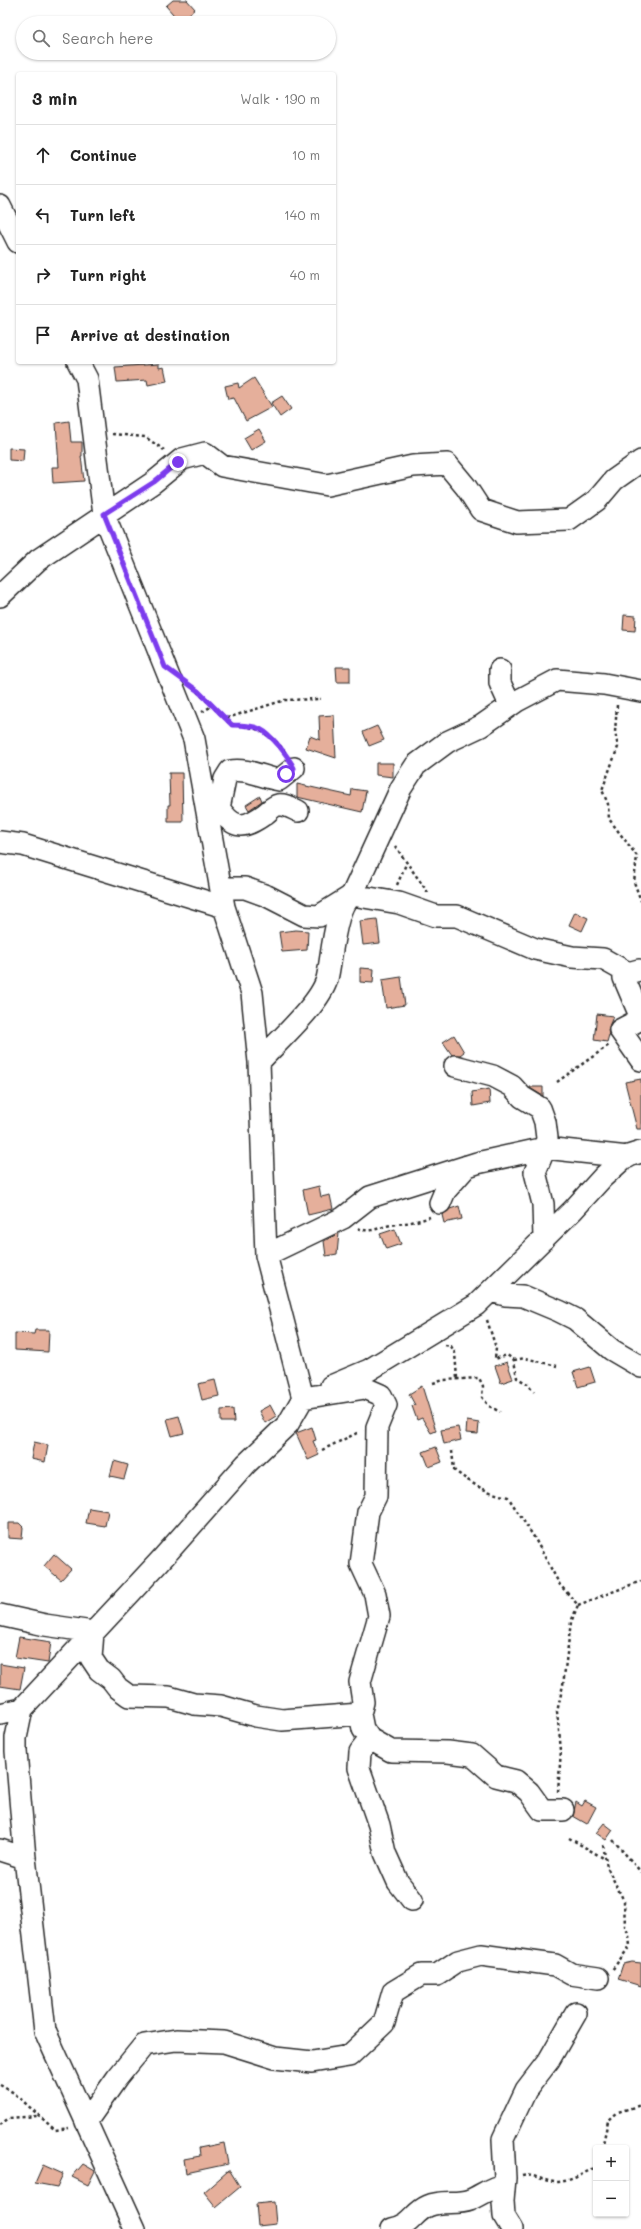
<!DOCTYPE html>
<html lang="en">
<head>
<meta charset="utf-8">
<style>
  :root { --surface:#fff; --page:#f6f6f6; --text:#222; --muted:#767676; --line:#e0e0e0 }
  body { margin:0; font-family:Mali,sans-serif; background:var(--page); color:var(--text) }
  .controls { position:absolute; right:12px; bottom:12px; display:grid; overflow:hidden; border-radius:4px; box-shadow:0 1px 3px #0004 }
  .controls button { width:36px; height:36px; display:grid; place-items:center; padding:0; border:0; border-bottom:1px solid var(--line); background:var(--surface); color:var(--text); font:20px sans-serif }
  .stop { position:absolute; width:12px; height:12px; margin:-9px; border:3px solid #7c3aed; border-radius:50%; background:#fff }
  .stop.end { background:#7c3aed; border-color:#fff; box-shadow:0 1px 4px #0008 }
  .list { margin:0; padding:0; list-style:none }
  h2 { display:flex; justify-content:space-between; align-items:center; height:52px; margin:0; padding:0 16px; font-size:17px }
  h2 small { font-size:13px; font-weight:400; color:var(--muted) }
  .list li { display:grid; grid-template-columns:26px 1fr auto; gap:12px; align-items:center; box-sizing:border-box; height:60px; padding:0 16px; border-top:1px solid var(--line) }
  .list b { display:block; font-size:15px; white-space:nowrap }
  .list em { font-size:13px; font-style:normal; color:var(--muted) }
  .icon { flex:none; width:22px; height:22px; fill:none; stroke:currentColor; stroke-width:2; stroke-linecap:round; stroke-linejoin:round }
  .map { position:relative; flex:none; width:641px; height:2229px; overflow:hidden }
  .search { position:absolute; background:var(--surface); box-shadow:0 1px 3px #0004; left:16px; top:16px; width:320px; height:44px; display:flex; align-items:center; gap:10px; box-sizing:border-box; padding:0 14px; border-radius:22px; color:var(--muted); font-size:15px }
  .panel { position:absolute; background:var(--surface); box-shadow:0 1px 3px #0004; left:16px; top:72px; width:320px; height:292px; border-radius:4px }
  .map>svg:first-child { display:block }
  .building { fill:#e5af9b; stroke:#2b2b2b }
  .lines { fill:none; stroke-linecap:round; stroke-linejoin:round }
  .minor-casing { stroke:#2b2b2b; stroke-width:24 }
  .path { stroke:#2b2b2b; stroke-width:2.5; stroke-dasharray:3 3; stroke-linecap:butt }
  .minor { stroke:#fff; stroke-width:21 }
  .route { stroke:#7c3aed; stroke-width:5 }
</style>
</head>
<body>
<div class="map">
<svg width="641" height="2229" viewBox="0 0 641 2229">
  <rect width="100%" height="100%" fill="#fff"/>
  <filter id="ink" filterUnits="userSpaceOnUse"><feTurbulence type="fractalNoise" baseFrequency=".025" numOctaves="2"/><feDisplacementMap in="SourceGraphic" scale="8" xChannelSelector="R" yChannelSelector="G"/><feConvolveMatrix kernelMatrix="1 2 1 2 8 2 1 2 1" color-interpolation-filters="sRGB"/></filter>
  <g filter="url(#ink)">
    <!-- building -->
    <path class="building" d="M173,0H187L195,9L180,22L166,6Z
      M159,364V368L164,367L167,381L148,385L147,380L117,382L115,367Z
      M254,378L272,407L246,421L234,398L228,399L225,386L238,383L239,388Z
      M282,396L291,409L280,417L271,403Z
      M69,421L71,442H82V456H81L84,481L53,483L52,467H59L56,423Z
      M259,429L266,441L251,450L244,438Z
      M9,448L24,449L23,461L9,460Z
      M624,615L636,616L635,631L623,630Z
      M336,667H350V682H337Z
      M334,715L336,758L306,748L310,736L320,740L319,716Z
      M377,726L384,740L369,746L363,732Z
      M376,763H393V777L376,775Z
      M169,773H182L183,822H168V805H170Z
      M297,784L351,796L352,789L366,791L362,812L297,797Z
      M260,796L262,801L249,810L246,805Z
      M575,912L588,918L582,931L569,925Z
      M377,919L380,943L363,945L360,921Z
      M296,930L308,931L307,950L282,952L279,932Z
      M360,968L374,969L373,983L360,982Z
      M401,977L405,1005L386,1008L382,980Z
      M597,1014L613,1016L608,1030L609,1035L607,1042L594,1040Z
      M454,1035L464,1052L460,1055H452L443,1042Z
      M641,1079V1129H637L625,1082Z
      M530,1087H543V1096L530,1088Z
      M489,1089L490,1103L473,1106L472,1092Z
      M319,1186L321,1197L330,1195L333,1209L308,1215L303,1190Z
      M459,1206L462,1219L444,1223L442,1215L450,1209Z
      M395,1229L401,1244L386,1249L380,1234Z
      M339,1233L337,1254L326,1256L324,1241Z
      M35,1330H49L48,1352L15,1350V1333L34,1334Z
      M507,1362L513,1379L501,1383L495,1366Z
      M590,1367L595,1382L578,1387L573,1372Z
      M215,1380L219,1396L202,1400L198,1384Z
      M422,1386L436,1431L431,1433L422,1418L417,1420L412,1406L415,1405L409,1394Z
      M270,1405L276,1416L265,1423L259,1411Z
      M233,1409L234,1422H221V1410Z
      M179,1416L184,1433L172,1436L167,1419Z
      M467,1421L479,1423L478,1434L466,1433Z
      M312,1427L316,1440L313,1441L319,1455L308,1460L296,1433Z
      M458,1427L461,1440L444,1444L441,1430Z
      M34,1442L48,1445L45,1462L31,1459Z
      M436,1447L442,1462L429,1467L423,1452Z
      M114,1461L128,1465L124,1479L110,1476Z
      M89,1508L108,1511L105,1526L86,1523Z
      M8,1523H19L23,1527L22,1539L8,1538Z
      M54,1554L71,1569L61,1580L44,1566Z
      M19,1637L51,1642L48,1663L15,1658Z
      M0,1664L24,1668L20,1689L0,1686Z
      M585,1801L596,1807L587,1824L573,1816L576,1802L582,1806Z
      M604,1823L613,1830L606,1840L596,1833Z
      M632,1962L641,1963V1986L618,1979L623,1964Z
      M224,2143L228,2164L186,2173L184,2159L200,2156L199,2148Z
      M83,2164L95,2171L88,2185L72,2177Z
      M43,2165L63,2174L57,2187L35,2183Z
      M228,2171H230L240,2187L216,2207L204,2192Z
      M274,2202L276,2224L258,2226L256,2204Z"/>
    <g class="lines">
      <!-- minor casing -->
      <g class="minor-casing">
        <path id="minor" d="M0,206L18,242
          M78,362L87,379L104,515L194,739L224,907L252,993L259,1062L266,1255L303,1398L288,1424L246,1464L160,1561L22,1709L16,1738V1751L25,1858L45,2031L135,2229
          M0,596L38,560L154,482L182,459L205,453L222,466L327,485L413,466L447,464L466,487L481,510L517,522L569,520L597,500L614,480L641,461
          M500,670V683L510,705
          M206,806L219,808C234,830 244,829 265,814C269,811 273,806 278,805C285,804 291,808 298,811
          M219,808L225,779L230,771C247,768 262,777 279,780L294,768
          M0,842L23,845L224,907
          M221,888H245L267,896L304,915L319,916L348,898
          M352,895L399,903L436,916H457L535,949L572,957L603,959L628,973
          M639,970L628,973L624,978L641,1018
          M641,1019L620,1030L641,1060
          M259,1062C278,1041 320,1004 327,979C332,960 334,905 352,895L401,788L416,765L447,742L481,726L517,701L557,680L604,684L641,691
          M455,1066L493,1076L512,1086L522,1097L540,1108L545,1122L547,1138L545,1148L535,1172L543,1204L544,1239
          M440,1203L445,1191L467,1166
          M266,1255L343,1218L370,1197L477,1163L545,1148L628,1157
          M491,1291L505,1295L523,1296L559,1311L575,1319L612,1350L641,1367
          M331,1386L369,1370L476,1305L573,1210L603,1177L625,1157L641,1152
          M303,1398L365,1388L381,1395L386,1405L377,1427L376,1496L368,1512L361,1564L375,1594L379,1616L360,1682L363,1702L360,1714L363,1729L370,1739L360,1752L359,1768L379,1825L385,1853L398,1882L412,1900
          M0,1615L45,1625L93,1632L91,1658L99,1670L111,1679L118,1688L129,1696L169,1697L194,1704L221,1706L256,1716L282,1720L360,1714
          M0,1714L22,1709
          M370,1739L391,1751L448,1752L472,1755L496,1776L516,1781L529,1792L542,1810H563
          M0,1850L25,1858
          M86,2122L117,2078L144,2045L176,2040L224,2042L275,2058L312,2062L349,2056L384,2023L393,1992L421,1975H437L458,1961L481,1955L555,1965L571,1974L598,1978
          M392,2229C414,2224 412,2213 428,2206C442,2200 457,2205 470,2200C482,2195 491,2187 504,2185
          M512,2229L504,2216L503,2201L505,2178L503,2139L526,2090L549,2060L576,2013"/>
      </g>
      <!-- path -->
      <path class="path" d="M112,434L145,437L164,450
        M193,687L232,725C256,725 272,734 286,754
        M617,705L615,732L618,747L602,790L608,804L609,819L637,856L634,882L641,901
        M202,712L212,706
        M227,718L285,700L321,699
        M395,846L429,894
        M397,885L406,864
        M557,1082L609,1045
        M358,1228C370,1234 379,1227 391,1225C405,1223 417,1222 430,1217
        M487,1320L496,1348L495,1359L507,1355L514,1360L517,1378L528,1384L534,1392
        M445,1345L451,1346L455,1353L457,1378
        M514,1360L525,1358L557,1366
        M433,1383L444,1380L479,1378L483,1386L482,1397L489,1406L500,1412
        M322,1450L359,1432
        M452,1451L454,1470C473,1485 485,1492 508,1497L534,1537L560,1585L578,1605L571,1622L563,1685L557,1712L561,1750L558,1792
        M578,1605L641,1581
        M569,1838L605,1859
        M613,1840L641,1872
        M603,1845L607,1867L624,1901L625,1926L629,1936L630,1946L612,1970
        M0,2085L14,2093L55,2130L69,2128
        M0,2125L9,2118L38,2116
        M602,2148L608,2121L618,2112L641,2105
        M522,2176C534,2173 544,2182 556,2182C570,2182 582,2174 594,2168L596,2164"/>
      <!-- minor -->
      <use href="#minor" class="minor"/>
    </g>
  </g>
  <g class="lines" filter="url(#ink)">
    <!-- route -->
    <path class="route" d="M178,462L154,482L104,514L165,667L198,691L232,725C241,725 252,725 260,729C272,735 288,756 294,768L286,774"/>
  </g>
</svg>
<div class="controls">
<button>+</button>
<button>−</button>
</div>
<div class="stop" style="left:286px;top:774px"></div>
<div class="stop end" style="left:178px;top:462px"></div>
<div class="search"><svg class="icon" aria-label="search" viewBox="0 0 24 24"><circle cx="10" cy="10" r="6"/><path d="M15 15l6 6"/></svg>Search here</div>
<section class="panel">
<h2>3 min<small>Walk · 190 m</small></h2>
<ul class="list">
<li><svg class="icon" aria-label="ahead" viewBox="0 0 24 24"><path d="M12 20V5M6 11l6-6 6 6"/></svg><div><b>Continue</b></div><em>10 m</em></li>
<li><svg class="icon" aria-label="left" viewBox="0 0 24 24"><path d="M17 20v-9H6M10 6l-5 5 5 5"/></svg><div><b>Turn left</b></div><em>140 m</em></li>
<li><svg class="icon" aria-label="right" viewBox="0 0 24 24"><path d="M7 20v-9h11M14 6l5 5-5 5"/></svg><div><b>Turn right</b></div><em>40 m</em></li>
<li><svg class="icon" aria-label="arrive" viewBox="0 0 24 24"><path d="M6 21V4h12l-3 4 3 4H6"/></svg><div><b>Arrive at destination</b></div></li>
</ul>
</section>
</div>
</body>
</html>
